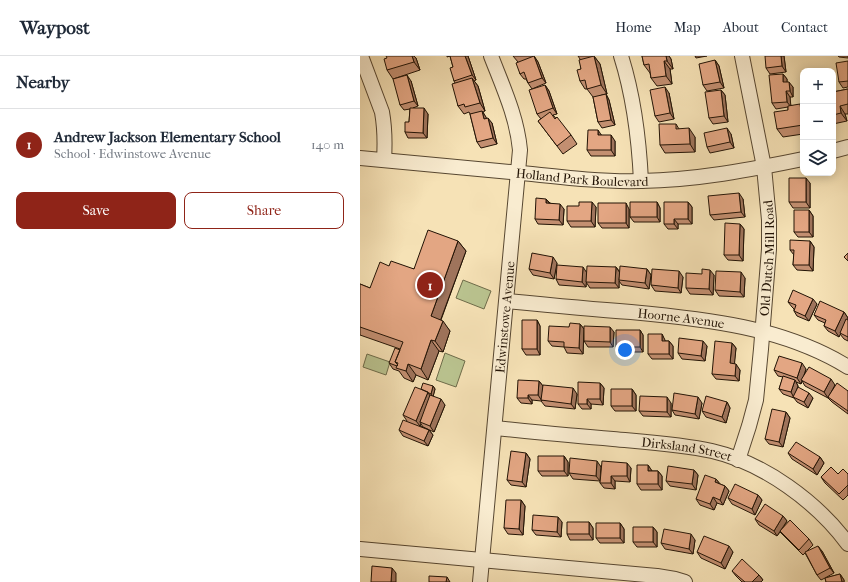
<!DOCTYPE html>
<html lang="en">
<head>
<meta charset="utf-8">
<style>
  :root { --surface:#fff; --page:#f2f2f3; --text:#1f2937; --muted:#747a83; --line:#e0e1e3; --accent:#8f2418 }
  body { margin:0; font-family:"IM FELL French Canon",serif; background:var(--page); color:var(--text) }
  .controls { position:absolute; right:12px; top:12px; display:grid; overflow:hidden; border-radius:8px; box-shadow:0 2px 10px #0003 }
  .controls button { width:36px; height:36px; display:grid; place-items:center; padding:0; border:0; border-bottom:1px solid var(--line); background:var(--surface); color:var(--text); font:20px sans-serif }
  .you { position:absolute; left:265px; top:294px; width:14px; height:14px; margin:-10px; border:3px solid #fff; border-radius:50%; background:#1a73e8; box-shadow:0 0 0 6px #1a73e833 }
  .badge { display:grid; place-items:center; width:26px; height:26px; border-radius:50%; background:var(--accent); color:#fff; font-size:13px; font-weight:700 }
  .pin { position:absolute; translate:-50% -50%; border:2px solid #fff; box-shadow:0 1px 4px #0006 }
  .list { margin:0; padding:0; list-style:none }
  h2 { display:flex; justify-content:space-between; align-items:center; height:52px; margin:0; padding:0 16px; font-size:17px }
  h2 small { font-size:13px; font-weight:400; color:var(--muted) }
  .list li { display:grid; grid-template-columns:26px 1fr auto; gap:12px; align-items:center; box-sizing:border-box; height:72px; padding:0 16px; border-top:1px solid var(--line) }
  .list b { display:block; font-size:15px; white-space:nowrap }
  .list p { margin:0; font-size:13px; white-space:nowrap; color:var(--muted) }
  .list em { font-size:13px; font-style:normal; color:var(--muted) }
  .actions { display:flex; gap:8px; padding:12px 16px }
  .actions a { flex:1; padding:9px 0; border:1px solid var(--accent); border-radius:8px; text-align:center; font-size:14px; color:var(--accent) }
  .actions .main { background:var(--accent); color:#fff }
  .icon { flex:none; width:22px; height:22px; fill:none; stroke:currentColor; stroke-width:2; stroke-linecap:round; stroke-linejoin:round }
  .map { position:relative; flex:none; width:488px; height:526px; overflow:hidden }
  header { display:flex; align-items:center; gap:24px; box-sizing:border-box; height:56px; padding:0 20px; background:var(--surface); border-bottom:1px solid var(--line) }
  header strong { font-size:19px }
  nav { display:flex; gap:22px; margin-inline-start:auto; font-size:14px }
  main { display:flex }
  aside { flex:1; background:var(--surface) }
  .map>svg:first-child { display:block }
  .green { fill:#bac490; stroke:#6e6c4a }
  .lines { fill:none; stroke-linecap:round; stroke-linejoin:round }
  .minor-casing { stroke:#574731; stroke-width:16 }
  .minor { stroke:#f9ecd0; stroke-width:14 }
  .wall { fill:#c38f71; stroke:#221305 }
  .shaded-wall { fill:#9f745c; stroke:#221305 }
  .building { fill:#e3a683; stroke:#221305 }
  .labels { text-anchor:middle; dominant-baseline:central; stroke-width:3; stroke-linejoin:round; paint-order:stroke }
  .street-label { font-size:13px; fill:#221305; stroke:#f9ecd0 }
</style>
</head>
<body>
<header>
<strong>Waypost</strong>
<nav><a>Home</a><a>Map</a><a>About</a><a>Contact</a></nav>
</header>
<main>
<aside>
<h2>Nearby<small></small></h2>
<ul class="list">
<li><span class="badge">1</span><div><b>Andrew Jackson Elementary School</b><p>School · Edwinstowe Avenue</p></div><em>140 m</em></li>
</ul>
<div class="actions"><a class="main">Save</a><a>Share</a></div>
</aside>
<div class="map">
<svg width="488" height="526" viewBox="0 0 488 526">
  <rect width="100%" height="100%" fill="#f6e2b6"/>
  <filter id="stains"><feTurbulence type="fractalNoise" baseFrequency=".005" numOctaves="4"/><feColorMatrix values="0 0 0 0 .2 0 0 0 0 .09 0 0 0 0 .02 0 0 0 .5 -.17"/></filter>
  <radialGradient id="worn" r=".72"><stop offset=".6" stop-color="#630" stop-opacity="0"/><stop offset="1" stop-color="#630" stop-opacity=".3"/></radialGradient>
  <!-- green -->
  <path class="green" d="M103,224L131,235L124,253L96,242Z
    M85,297L105,305L96,331L76,324Z
    M7,298L30,306L26,319L3,311Z"/>
  <g class="lines">
    <!-- minor casing -->
    <g class="minor-casing">
      <g id="minor">
        <path d="M1,0L22,56C25,73 25,88 24,104"/>
        <path d="M261,0C274,41 279,83 281,125"/>
        <path d="M473,95L488,91"/>
        <path id="s1" d="M0,102C57,107 115,113 172,118C208,122 245,126 281,125C336,124 390,114 443,103"/>
        <path id="s2" d="M147,245C188,249 230,253 271,256C346,263 423,271 488,311"/>
        <path id="s3" d="M135,372C174,376 213,380 253,383C286,386 320,388 352,395C404,407 457,446 488,488"/>
        <path id="s4" d="M378,404L389,370L396,344L401,293L409,193V164L404,111L382,0"/>
        <path d="M0,493L297,520L315,523L325,526"/>
        <path id="s5" d="M120,526L160,94C157,61 143,31 131,0"/>
      </g>
    </g>
    <!-- minor -->
    <use href="#minor" class="minor"/>
  </g>
  <!-- wall -->
  <path class="wall" d="M87,0H108L116,24L114,25L118,30L125,55L123,56L126,62L132,67L137,88L121,92L117,86L110,58L109,56L104,58L98,50L95,27L94,25L93,11L90,0L87,1Z
    M153,0H174L178,6L186,27L172,33L168,27L166,23H164L160,18L158,6Z
    M218,0H234L240,8L247,38L239,40L246,38L249,44L255,69L242,72L238,66L233,41L227,33H225L220,25L221,13L220,3Z
    M282,0H309L311,3L313,13H310L312,28L297,30L291,22L290,17L284,9Z
    M335,0H347L336,2Z
    M424,0L426,16L410,18L406,12Z
    M478,0H488V2L479,1Z
    M56,2L60,14L33,23L27,14Z
    M355,4L359,10L364,32L347,35L343,29Z
    M488,5V31L483,32L479,26Z
    M423,18L427,23V26L433,31V41H430V49L443,52V78L423,81L417,73L428,54V51L416,53L412,47Z
    M51,25L58,50L53,52L68,58L67,82H48L45,76L49,66L50,53L44,54L40,49Z
    M185,29L189,35L197,58L193,59L211,79L217,88L203,98L178,65L181,63L177,58Z
    M488,33V58H485L487,65L473,68V36Z
    M361,34L365,39L368,66L353,68L349,62Z
    M309,37L314,63L299,66L295,60Z
    M316,68L319,73L335,81V96L305,97L300,89Z
    M371,78L374,92L350,97L347,91Z
    M241,79L255,85V100H231L227,94Z
    M450,127V152H433L429,146Z
    M186,143L190,147L204,153L203,169L178,168L175,163Z
    M383,143L385,161L354,164L350,159Z
    M297,146L300,152V166H274L270,161Z
    M328,146L332,151V168H318V173H308L304,168Z
    M236,151L235,171H211L207,165Z
    M269,153V172H242L238,167Z
    M449,154L453,160V181H438L434,176Z
    M380,168L384,173L383,205L368,204L364,199Z
    M98,185L106,195L81,264L90,275L83,296L79,295L68,324L56,319L53,326L44,322L39,315L33,313L29,307L40,293L0,279V228L10,232L29,210L54,213Z
    M450,185L454,191L453,215L437,214L433,209L434,199L430,194Z
    M197,207L194,223L173,219L169,213Z
    M256,211L260,216L287,213L291,219L289,233L262,229L259,225V232H230L226,226V231L199,229L196,223L226,216Z
    M354,219L353,239L330,238L326,232Z
    M323,221L321,237L295,235L291,229Z
    M385,222L384,241L359,240L355,234Z
    M428,246L457,248L449,265L437,260L434,255V253L432,251Z
    M484,256L488,262L487,264H488V285L484,283L480,278L479,281L468,275L464,270L465,267L458,264L454,259Z
    M177,264L180,270V299H166L162,293Z
    M220,268L224,273L223,298L207,297L204,291L192,290L188,285L209,271Z
    M280,274L283,279V296H260L256,291Z
    M254,276L253,291H228L224,285Z
    M302,278L305,285H309L313,290V303H292L288,298Z
    M372,287L376,292L374,308L380,314L379,325L356,323L352,318Z
    M347,290L345,305L322,303L318,297Z
    M446,313L444,320L475,329L473,333L488,335V358L472,346L468,342L445,330L442,325L441,328L436,326L438,330V332L453,342L448,352L437,346L434,342L423,338L419,333L423,321L418,320L414,314Z
    M179,325L183,330L217,338L215,353L185,350L181,345L172,344V348L161,347L157,342Z
    M240,327L244,332L243,349L231,348V353H222L218,348Z
    M73,330L75,333L73,340L85,349L74,376L63,371L61,368L60,370L69,374L73,379L68,390L43,380L39,374L47,365L43,359L61,333Z
    M272,333L276,339V355H255L251,350Z
    M367,346L370,352L366,367L346,361L342,355Z
    M311,347V361L283,360L279,355Z
    M342,347L339,363L315,359L312,354Z
    M426,356L430,362L423,391L409,388L405,383Z
    M166,397L170,403L166,431L151,429L147,424Z
    M428,397L460,401L464,407L457,419L432,403Z
    M204,400L208,406V420H182L178,415Z
    M288,409L292,415H298L302,420V434H281L277,428Z
    M241,410L271,412L270,426L255,425V433L244,432L240,427L241,413L240,425L213,423L209,417Z
    M334,414L338,419L336,434L310,430L306,425Z
    M478,418H488V439L483,444L465,427L461,421Z
    M356,423L360,428L365,430L369,435L363,449L357,447L354,454L340,449L336,443Z
    M398,439L402,444L395,459L372,448L368,442Z
    M161,444L165,450L163,479L148,478L144,472Z
    M423,460L427,465L423,472L449,483L453,489L446,496L462,495L474,517L465,522L480,518L484,524V526H466L465,522L461,524L457,519L445,497L443,499L420,476L417,480L399,469L395,463Z
    M202,466L201,481L176,479L172,474Z
    M229,466L233,472V484H210L207,478Z
    M260,467L264,473V487H240L236,482Z
    M293,471L297,476V491H277L273,486Z
    M335,484L333,498L305,493L301,487Z
    M337,496H373L365,513L341,502Z
    M372,515L399,519L403,524L401,526H382L376,520Z"/>
  <!-- shaded-wall -->
  <path class="shaded-wall" d="M52,0H54L56,2L60,14L54,6Z
    M105,0H108L116,24L112,19Z
    M174,0L178,6L186,27L182,22Z
    M234,0L240,8L247,38L241,29Z
    M306,0H309L311,3L313,13L307,5Z
    M421,0H424L426,16L422,10Z
    M355,4L359,10L364,32L360,26Z
    M304,5L310,13L312,28L306,20Z
    M423,18L427,23V32L423,26Z
    M47,19L51,25L58,50L54,45Z
    M112,22L118,30L125,55L120,47Z
    M429,26L433,31V41L430,35Z
    M185,29L189,35L197,58L193,52Z
    M305,31L309,37L314,63L310,57Z
    M361,34L365,39L368,66L364,60Z
    M426,35L430,41L431,51L427,46Z
    M246,38L249,44L255,69L251,64Z
    M440,48L443,52V68Z
    M480,50L485,58L487,65L481,57Z
    M64,52L68,58L67,82L63,77Z
    M122,55L126,61L128,68L124,63Z
    M128,62L132,67L137,88L133,82Z
    M329,72L335,81V96L330,88Z
    M367,72L371,78L374,92L370,86Z
    M238,74L242,80L238,79Z
    M251,79L255,85V100L251,94Z
    M446,122L450,127V152L446,146Z
    M379,137L383,143L385,161L381,156Z
    M186,143L190,148L186,147Z
    M232,146L236,151L235,171L231,165Z
    M297,146L300,152V166L297,161Z
    M328,146L332,151V168L328,163Z
    M266,147L269,153V172L266,167Z
    M200,148L204,153L203,169L199,164Z
    M449,154L453,160V181L449,176Z
    M314,163L318,168V173L314,168Z
    M380,168L384,173L383,205L379,199Z
    M98,185L106,195L78,271L71,260Z
    M450,185L454,191L453,215L449,209Z
    M193,201L197,207L194,223L190,217Z
    M223,211L227,217L226,231L222,226Z
    M256,211L260,217L259,224V232L255,227Z
    M287,213L291,219L289,233L285,227Z
    M350,214L354,219L353,239L349,233Z
    M319,215L323,221L321,237L318,232Z
    M381,216L385,222L384,241L380,236Z
    M453,243L457,248L449,265L445,260Z
    M484,256L488,262L479,281L475,275Z
    M177,264L180,270V299L177,293Z
    M83,265L90,275L83,296L75,285Z
    M220,268L224,273L223,298L219,292Z
    M250,271L254,276L253,291L250,286Z
    M280,274L283,279V296L280,291Z
    M302,278L305,284V290L302,285Z
    M71,284L79,295L68,324L61,313Z
    M309,285L313,290V303L309,298Z
    M343,285L347,290L345,305L341,300Z
    M372,287L376,292L374,313L370,307Z
    M442,307L446,313L441,328L437,322Z
    M48,308L56,319L53,326L46,315Z
    M376,308L380,314L379,325L375,320Z
    M471,323L475,329L468,342L464,336Z
    M435,324L438,330L434,342L431,336Z
    M179,325L183,330L182,345L178,339Z
    M240,327L244,332L243,349L240,343Z
    M73,330L75,333L73,341L71,338Z
    M213,332L217,338L215,353L211,348Z
    M272,333L276,339V355L272,350Z
    M68,336L71,342L60,366L61,368L60,370L56,365Z
    M449,337L453,342L448,352L444,346Z
    M168,339L172,344V348L168,342Z
    M307,341L311,347V361L307,356Z
    M338,341L342,347L339,363L335,358Z
    M81,343L85,349L74,376L70,370Z
    M227,343L231,348V353L227,348Z
    M367,346L370,352L366,367L362,361Z
    M426,356L430,362L423,391L419,386Z
    M69,374L73,379L68,390L64,385Z
    M166,397L170,403L166,431L162,426Z
    M204,400L208,406V420L204,415Z
    M460,401L464,407L457,419L453,413Z
    M237,405L241,411L240,425L236,420Z
    M267,407L271,412L270,426L267,420Z
    M288,409L292,415H288Z
    M334,414L338,419L336,434L332,428Z
    M298,415L302,420V434L298,428Z
    M251,420L255,425V433L251,427Z
    M356,423L360,428L355,426Z
    M365,430L369,435L363,449L360,444Z
    M398,439L402,444L395,459L392,453Z
    M353,441L357,447L354,454L350,448Z
    M161,444L165,450L163,479L159,473Z
    M423,460L427,465L417,480L414,475Z
    M198,461L202,466L201,481L197,476Z
    M229,466L233,472V484L229,478Z
    M260,467L264,473V487L260,482Z
    M293,471L297,476V491L293,486Z
    M331,478L335,484L333,498L329,493Z
    M369,490L373,496L365,513L361,507Z
    M458,490L462,495L474,517L470,512Z
    M32,512L36,517V526H31Z
    M480,518L484,524V526H482Z
    M399,519L403,524L401,526H392Z
    M87,521L90,526H86Z"/>
  <!-- building -->
  <path class="building" d="M26,0H52L54,6L27,14L24,3L27,2Z
    M90,0H105L112,19L94,25L90,12L93,11Z
    M174,0L182,22L168,27L164,16L160,18L156,7Z
    M234,0L241,29L227,33L225,24L220,25L217,14L221,13L219,4Z
    M282,0H306L307,5H304L306,20L291,22L289,8L284,9Z
    M405,0H421L422,10L406,12Z
    M355,4L360,26L343,29L339,8Z
    M488,5V25L479,26L476,7Z
    M423,18V26H429L430,35H426L427,46L412,47L409,19Z
    M47,19L54,45L40,49L33,23Z
    M112,22L120,47L105,51L104,48L98,50L92,28Z
    M185,29L193,52L177,58L169,34Z
    M305,31L310,57L295,60L290,34Z
    M488,33V48L480,50L481,57L473,59V36Z
    M361,34L364,60L349,62L345,36Z
    M246,38L251,64L238,66L233,41Z
    M440,48L443,69L417,73L414,56L428,54V50Z
    M50,52H64L63,77L45,76V66H49Z
    M122,55L124,63L128,62L133,82L117,86L110,58Z
    M190,56L195,63L197,61L211,79L197,90L178,65Z
    M299,68H316V73L329,72L330,88L300,89Z
    M367,72L370,86L347,91L344,77Z
    M228,74H238V79H251V94H227Z
    M429,122H446V146H429Z
    M379,137L381,156L350,159L348,140Z
    M176,142L186,143V147L200,148L199,164L175,163Z
    M219,146H232L231,165H207V150H219Z
    M270,146H297V161H270Z
    M304,146H328V163H314V168H304Z
    M238,147H266V167H238Z
    M434,154H449V176H434Z
    M365,167L380,168L379,199H364Z
    M68,174L98,185L71,260L83,265L75,285L71,284L61,313L48,308L46,315L36,312L38,307L35,306L43,286L0,271V228L10,232L20,206L29,210L31,205L54,213Z
    M430,184L450,185L449,209H433L434,194H430Z
    M172,197L193,201L190,217L169,213Z
    M488,197V205L484,201Z
    M197,209L223,211L222,226L196,223Z
    M227,210L256,211L255,227L226,226Z
    M260,210L287,213L285,227L259,224Z
    M292,213L319,215L318,232L291,229Z
    M342,213L350,214L349,233L326,232V217L342,218Z
    M356,215L381,216L380,236L355,234Z
    M433,234L453,243L445,260L434,255L436,249L428,246Z
    M460,245L484,256L475,275L464,270L466,264L454,259Z
    M486,263L488,264V281L480,277Z
    M162,264H177V293H162Z
    M210,267L220,268L219,292L204,291V286L188,285L189,270L209,271Z
    M224,270L250,271V286L224,285Z
    M256,274H280V291H256Z
    M288,278H302V285H309V298H288Z
    M319,282L343,285L341,300L318,297Z
    M355,285L372,287L370,307L376,308L375,320L352,318Z
    M35,292L40,294L35,306L38,309L37,310L29,307Z
    M419,300L442,307L437,322L414,314Z
    M449,311L471,323L464,336L441,324Z
    M423,320L435,324L431,336L419,333Z
    M158,324L179,325L178,339H168V342H157Z
    M218,326L240,327V343H227V348H218Z
    M63,327L73,330L71,338L61,333Z
    M477,327L488,335V355L468,341Z
    M183,329L213,332L211,348L181,344Z
    M55,331L68,336L56,365L43,359Z
    M438,331L449,337L444,346L433,341Z
    M251,333H272V350H251Z
    M314,337L338,341L335,358L312,354Z
    M70,339L81,343L70,370L60,366Z
    M280,340L307,341V356L279,355Z
    M346,340L367,346L362,361L342,355Z
    M412,353L426,356L419,386L405,383Z
    M43,364L69,374L64,385L39,374Z
    M436,386L460,401L453,413L428,397Z
    M151,395L166,397L162,426L147,424Z
    M178,400H204V415H178Z
    M210,402L237,405L236,420L209,417Z
    M242,405L267,407V420H251V427H240Z
    M277,409H288V415H298V428H277Z
    M308,410L334,414L332,428L306,425Z
    M471,411L478,418L483,413L488,418V429L479,438L461,421Z
    M345,419L356,423L355,426L365,430L360,444L353,441L350,448L336,443Z
    M375,428L398,439L392,453L368,442Z
    M146,444H161L159,473L144,472Z
    M405,448L423,460L414,475L395,463Z
    M173,459L198,461L197,476L172,474Z
    M430,464L449,483L439,494L420,475Z
    M207,466H229V478H207Z
    M236,467H260V482H236Z
    M273,471H293V486H273Z
    M304,473L331,478L329,493L301,487Z
    M344,480L369,490L361,507L337,496Z
    M458,490L470,512L457,519L445,496Z
    M382,503L399,519L392,526H385L372,515Z
    M12,510L32,512L31,526H11Z
    M480,518L482,526H466L465,522Z
    M69,520L87,521L86,526H69Z"/>
  <g class="labels">
    <!-- street labels -->
    <g class="street-label">
      <text stroke="none"><textPath href="#s1" startOffset="223">Holland Park Boulevard</textPath></text>
      <text stroke="none"><textPath href="#s4" startOffset="205">Old Dutch Mill Road</textPath></text>
      <text stroke="none"><textPath href="#s5" startOffset="266">Edwinstowe Avenue</textPath></text>
      <text stroke="none"><textPath href="#s2" startOffset="175">Hoorne Avenue</textPath></text>
      <text stroke="none"><textPath href="#s3" startOffset="193">Dirksland Street</textPath></text>
    </g>
  </g>
  <rect width="100%" height="100%" filter="url(#stains)"/>
  <rect width="100%" height="100%" fill="url(#worn)"/>
</svg>
<div class="controls">
<button>+</button>
<button>−</button>
<button><svg class="icon" aria-label="layers" viewBox="0 0 24 24"><path d="M12 4l9 5-9 5-9-5zM3 14l9 5 9-5"/></svg></button>
</div>
<div class="you"></div>
<div class="pin badge" style="left:70px;top:229px">1</div>
</div>
</main>
</body>
</html>
